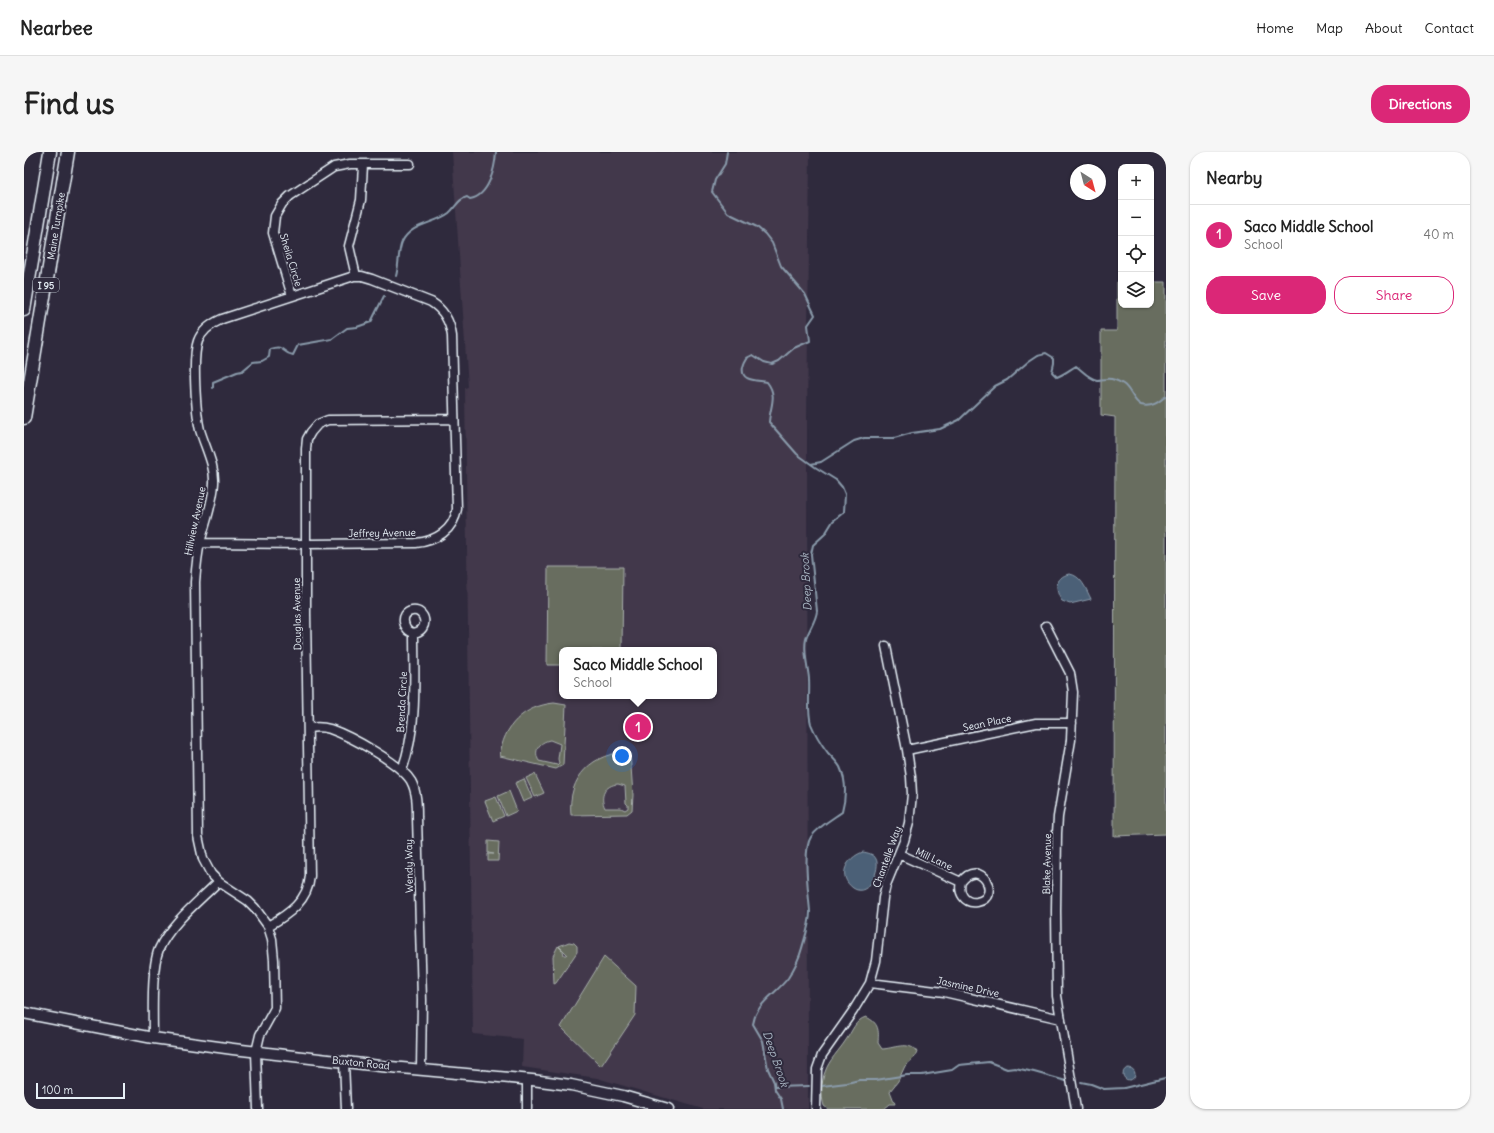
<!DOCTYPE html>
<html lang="en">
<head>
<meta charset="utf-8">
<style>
  :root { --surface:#fff; --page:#f6f6f6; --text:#222; --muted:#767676; --line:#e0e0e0; --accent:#db2777 }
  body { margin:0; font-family:Delius,sans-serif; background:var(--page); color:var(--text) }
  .controls { position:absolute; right:12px; top:12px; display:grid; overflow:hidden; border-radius:8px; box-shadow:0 1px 3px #0004 }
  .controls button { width:36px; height:36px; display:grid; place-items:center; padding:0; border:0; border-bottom:1px solid var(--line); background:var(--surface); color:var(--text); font:20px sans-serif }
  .compass { position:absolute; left:1046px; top:12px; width:36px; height:36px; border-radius:50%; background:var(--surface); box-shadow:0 1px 3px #0004; rotate:144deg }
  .scale { position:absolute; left:12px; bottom:10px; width:89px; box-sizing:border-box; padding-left:4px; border:2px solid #e8f1f8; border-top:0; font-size:11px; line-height:14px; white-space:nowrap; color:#e8f1f8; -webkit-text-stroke:3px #2f2a3d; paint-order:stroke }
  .you { position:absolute; left:598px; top:604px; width:14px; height:14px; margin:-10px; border:3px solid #fff; border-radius:50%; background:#1a73e8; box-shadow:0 0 0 6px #1a73e833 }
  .badge { display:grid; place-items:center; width:26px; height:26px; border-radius:50%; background:var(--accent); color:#fff; font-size:13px; font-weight:700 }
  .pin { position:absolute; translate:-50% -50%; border:2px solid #fff; box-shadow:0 1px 4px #0006 }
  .popup { position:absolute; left:535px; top:495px; width:158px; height:52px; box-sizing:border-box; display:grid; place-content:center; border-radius:8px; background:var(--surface); filter:drop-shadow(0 1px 3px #0005); font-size:13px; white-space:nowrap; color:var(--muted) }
  .popup b { font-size:15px; color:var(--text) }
  .popup::after { content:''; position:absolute; left:50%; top:100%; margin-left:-8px; border:8px solid transparent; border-top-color:var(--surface) }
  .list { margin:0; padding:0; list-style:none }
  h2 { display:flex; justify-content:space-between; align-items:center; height:52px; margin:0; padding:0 16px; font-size:17px }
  h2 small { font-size:13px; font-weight:400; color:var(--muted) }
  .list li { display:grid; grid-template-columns:26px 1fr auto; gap:12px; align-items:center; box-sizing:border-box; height:60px; padding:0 16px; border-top:1px solid var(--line) }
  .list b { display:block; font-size:15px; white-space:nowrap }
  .list p { margin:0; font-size:13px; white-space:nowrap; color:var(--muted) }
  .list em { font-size:13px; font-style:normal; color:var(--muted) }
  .actions { display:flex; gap:8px; padding:12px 16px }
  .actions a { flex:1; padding:9px 0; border:1px solid var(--accent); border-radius:16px; text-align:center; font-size:14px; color:var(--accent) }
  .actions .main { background:var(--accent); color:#fff }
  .icon { flex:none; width:22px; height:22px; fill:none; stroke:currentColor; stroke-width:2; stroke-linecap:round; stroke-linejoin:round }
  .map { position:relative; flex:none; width:1142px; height:957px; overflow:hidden; border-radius:16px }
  header { display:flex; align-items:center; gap:24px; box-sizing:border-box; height:56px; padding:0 20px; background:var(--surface); border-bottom:1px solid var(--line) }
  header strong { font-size:19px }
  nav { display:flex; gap:22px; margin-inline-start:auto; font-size:14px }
  .intro { display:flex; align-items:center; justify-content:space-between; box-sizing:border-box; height:96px; padding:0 24px }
  h1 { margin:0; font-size:28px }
  .button { padding:10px 18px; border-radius:16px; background:var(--accent); color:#fff; font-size:14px; font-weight:700 }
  main { display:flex; gap:24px; padding:0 24px }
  aside { flex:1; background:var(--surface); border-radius:16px; box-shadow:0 1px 3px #0004 }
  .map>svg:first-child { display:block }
  .built { fill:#42384b; fill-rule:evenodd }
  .green { fill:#686d5f; stroke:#a8afac; fill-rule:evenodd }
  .water { fill:#4c6177; stroke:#8a9bab }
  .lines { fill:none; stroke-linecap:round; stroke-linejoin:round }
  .stream { stroke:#8a9bab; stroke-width:2 }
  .minor-casing { stroke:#e8f1f8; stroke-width:11 }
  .major-casing { stroke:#e8f1f8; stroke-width:13 }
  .highway-casing { stroke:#e8f1f8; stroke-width:15 }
  .minor { stroke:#2f2a3d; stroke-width:8 }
  .major { stroke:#2f2a3d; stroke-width:10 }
  .highway { stroke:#2f2a3d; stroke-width:12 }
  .labels { text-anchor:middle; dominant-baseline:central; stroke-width:4; stroke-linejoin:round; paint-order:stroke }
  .shield { fill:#2f2a3d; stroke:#b0b5c0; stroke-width:1 }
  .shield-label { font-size:9px; font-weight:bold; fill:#e8f1f8 }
  .street-label { font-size:10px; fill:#e8f1f8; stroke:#2f2a3d }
  .water-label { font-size:11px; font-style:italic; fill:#aab7c4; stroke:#2f2a3d }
</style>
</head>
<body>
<header>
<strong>Nearbee</strong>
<nav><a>Home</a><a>Map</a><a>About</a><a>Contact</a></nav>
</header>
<div class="intro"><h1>Find us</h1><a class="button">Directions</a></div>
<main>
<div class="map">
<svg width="1142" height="957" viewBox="0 0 1142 957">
  <rect width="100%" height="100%" fill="#2f2a3d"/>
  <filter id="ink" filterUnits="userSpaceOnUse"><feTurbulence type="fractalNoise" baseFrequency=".025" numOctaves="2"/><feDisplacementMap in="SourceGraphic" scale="8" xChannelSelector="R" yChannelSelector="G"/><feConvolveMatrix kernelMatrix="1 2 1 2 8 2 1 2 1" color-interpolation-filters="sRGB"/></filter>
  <g filter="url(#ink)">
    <!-- built -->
    <path class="built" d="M428,0H786L783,268L784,957H679L573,926L498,915L499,887L449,882L441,236L444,235ZM538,498H690V544H538Z"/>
    <!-- green -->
    <path class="green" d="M1093,130H1097V153H1127V130H1142V682L1090,684L1091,265L1077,263V179H1093Z
      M524,415H599L598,498H538V513H523Z
      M530,551L542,553L539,613L532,617L476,604C479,574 500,554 530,551ZM526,588L536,592L534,607L535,611L533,613L515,609C509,599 515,590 526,588Z
      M606,600L609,643L608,658L603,662L547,663C543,625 569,600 606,600ZM594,632L601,634L602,651L604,653V656L601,658L597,656H581C575,644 581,633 594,632Z
      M511,622L520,641L511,645L502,626Z
      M500,627L508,646L499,650L491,631Z
      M485,639L493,659L482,664L474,644Z
      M472,645L480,664L469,669L461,649Z
      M464,689L475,690L474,709H464V702H470L464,701Z
      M545,790L550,791L553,794V800L532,831L530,832L529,804L534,794L539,799L540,803H542L543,802L535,794Z
      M580,805L612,834L611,863L577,914L537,875Z
      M842,865C855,871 855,878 854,891L858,897C868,897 885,888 893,900L891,905L881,914L874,929L866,939L871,952H866L860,957H804L800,954C797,944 797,930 801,920C805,908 815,899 822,888C828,880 831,868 842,865Z"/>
    <!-- water -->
    <path class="water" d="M1045,422C1057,423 1062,437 1067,447L1046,452L1038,449C1030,438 1031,425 1045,422Z
      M839,700C844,701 850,702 852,707C857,715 845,747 829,736C813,724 822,706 839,700Z
      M1099 922a6 6 0 1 1 12 0a6 6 0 1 1-12 0Z"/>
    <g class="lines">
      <!-- stream -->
      <path class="stream" d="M703,0L701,12L691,28L688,40L704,61L733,75L741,82L748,91L757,114L781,142L791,163L784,173L786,189L770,196L755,209L748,212L740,210L729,203L723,206C721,209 720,211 719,215C716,230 733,228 743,230C754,244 746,254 745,270L773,302L791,315L812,328L818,335L821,342L820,360L809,369L801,382L789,393L787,402L793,459C792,469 785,477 782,487C779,500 784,514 785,527C786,542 783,557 787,572C791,582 798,593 804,601C808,605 813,610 816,615C823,630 822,645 818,660C808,667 795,674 787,685C778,698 785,744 786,760C786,772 781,785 778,796C775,807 770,817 764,826C752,842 732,851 729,872L739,889L744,917L750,930L751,938L757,947L759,957
        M372,124C375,114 374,99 378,90C387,71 411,72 425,61C432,55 434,47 443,45L446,47C465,44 471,16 472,0
        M189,236V230L213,220L218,219L229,210L238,209L245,205L246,197C261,192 257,201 269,203L274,193L308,187L323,176L333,175L347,170L360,144
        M787,312L797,310L830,289L840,286H870L888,281L916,277L935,268L971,234L983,228L1005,209L1014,203L1022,201L1030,206V211L1028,220L1033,225C1041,222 1045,218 1052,214C1059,219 1064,226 1073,228C1076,228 1079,227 1082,227C1088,226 1094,229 1099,232C1107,237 1109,250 1117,253C1127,256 1135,250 1142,244
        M1057,930L1067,932L1080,937L1100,936L1141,926
        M798,934L823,931L835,928H852L883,923H898L928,918L935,913L965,910L983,917L991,916L1010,920L1042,929
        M751,935L785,934"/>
      <!-- minor casing -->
      <g class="minor-casing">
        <path id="minor" d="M332,124L325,94L337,48L339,13
          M268,144L249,81L251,64L258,52L266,44L310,15L326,12H386
          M176,391L282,392L392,391C412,389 430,378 433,357L428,184C426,169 420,158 407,150L348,127L338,124H330L198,167C187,172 178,178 174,189C168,205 172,261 176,278C181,295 191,313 190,331C189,351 181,371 176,391C173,404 172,417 171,430L174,684L179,707L187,722L195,730L224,749L231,756L244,774L248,787L250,808L251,856L236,883L232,900L234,957
          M1022,474L1046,521L1049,540L1047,588L1034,665L1033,681L1032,759L1033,844L1052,957
          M285,576C292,575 299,575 306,577C326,584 376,611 387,629C393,640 393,653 393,665L398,848L397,917
          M883,598L1012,571H1048
          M378,618C394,575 390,526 390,481C406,478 402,457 388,459C375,461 379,479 390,481
          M875,702L937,730C934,740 940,752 953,750C979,745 956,704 937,730
          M244,774C265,762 284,749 286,724L282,461V297L283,287L287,280L294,272L304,268L430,267
          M846,831L920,840L1037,867
          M129,886C129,863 127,816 135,797C146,772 175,749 194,730
          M320,910L322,957
          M503,957V928
          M792,957L793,917L798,903L829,859L846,831L852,809L859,746L862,733L880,689L885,671L888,642L887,625L883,598L862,494"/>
      </g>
      <!-- major casing -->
      <g class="major-casing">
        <path id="major" d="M0,861L129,886L209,897L356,914L508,928L547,933L599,944L644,957"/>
      </g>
      <!-- highway casing -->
      <g class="highway-casing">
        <path id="highway" d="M0,158L26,0
          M0,266L44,0"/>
      </g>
      <!-- minor -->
      <use href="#minor" class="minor"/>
      <!-- major -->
      <use href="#major" class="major"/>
      <!-- highway -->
      <use href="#highway" class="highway"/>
    </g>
  </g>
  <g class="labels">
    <!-- shield labels -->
    <rect class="shield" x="9" y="126" width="26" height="14" rx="3"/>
    <g class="shield-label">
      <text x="22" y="133">I 95</text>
    </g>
    <!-- street labels -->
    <g class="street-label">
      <text transform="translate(32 74) rotate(-81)">Maine Turnpike</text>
      <text transform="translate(267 108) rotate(73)">Sheila Circle</text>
      <text transform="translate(171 369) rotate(-78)">Hillview Avenue</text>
      <text transform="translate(358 381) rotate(-1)">Jeffrey Avenue</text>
      <text transform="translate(273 462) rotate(-91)">Douglas Avenue</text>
      <text transform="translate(378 550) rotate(-87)">Brenda Circle</text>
      <text transform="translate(963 571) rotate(-12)">Sean Place</text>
      <text transform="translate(863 705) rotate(-70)">Chantelle Way</text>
      <text transform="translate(910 707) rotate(25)">Mill Lane</text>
      <text transform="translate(1023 712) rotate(-89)">Blake Avenue</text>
      <text transform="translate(385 714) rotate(-91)">Wendy Way</text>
      <text transform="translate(944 835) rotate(12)">Jasmine Drive</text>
      <text transform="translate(337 911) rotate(6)">Buxton Road</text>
    </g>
    <!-- water labels -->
    <g class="water-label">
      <text transform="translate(782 430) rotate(-93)">Deep Brook</text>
      <text transform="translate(752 907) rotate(71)">Deep Brook</text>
    </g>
  </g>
</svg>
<div class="controls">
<button>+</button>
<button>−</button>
<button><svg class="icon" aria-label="locate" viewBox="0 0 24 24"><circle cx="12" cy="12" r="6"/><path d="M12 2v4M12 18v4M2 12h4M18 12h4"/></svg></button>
<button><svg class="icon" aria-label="layers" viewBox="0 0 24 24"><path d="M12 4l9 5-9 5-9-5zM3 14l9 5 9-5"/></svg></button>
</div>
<svg class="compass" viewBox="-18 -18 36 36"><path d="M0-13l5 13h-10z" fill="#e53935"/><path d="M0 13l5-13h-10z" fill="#767676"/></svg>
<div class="scale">100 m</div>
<div class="you"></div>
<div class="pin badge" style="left:614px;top:575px">1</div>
<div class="popup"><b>Saco Middle School</b>School</div>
</div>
<aside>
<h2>Nearby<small></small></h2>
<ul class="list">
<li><span class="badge">1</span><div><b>Saco Middle School</b><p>School</p></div><em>40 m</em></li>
</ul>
<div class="actions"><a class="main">Save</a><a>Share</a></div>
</aside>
</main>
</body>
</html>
